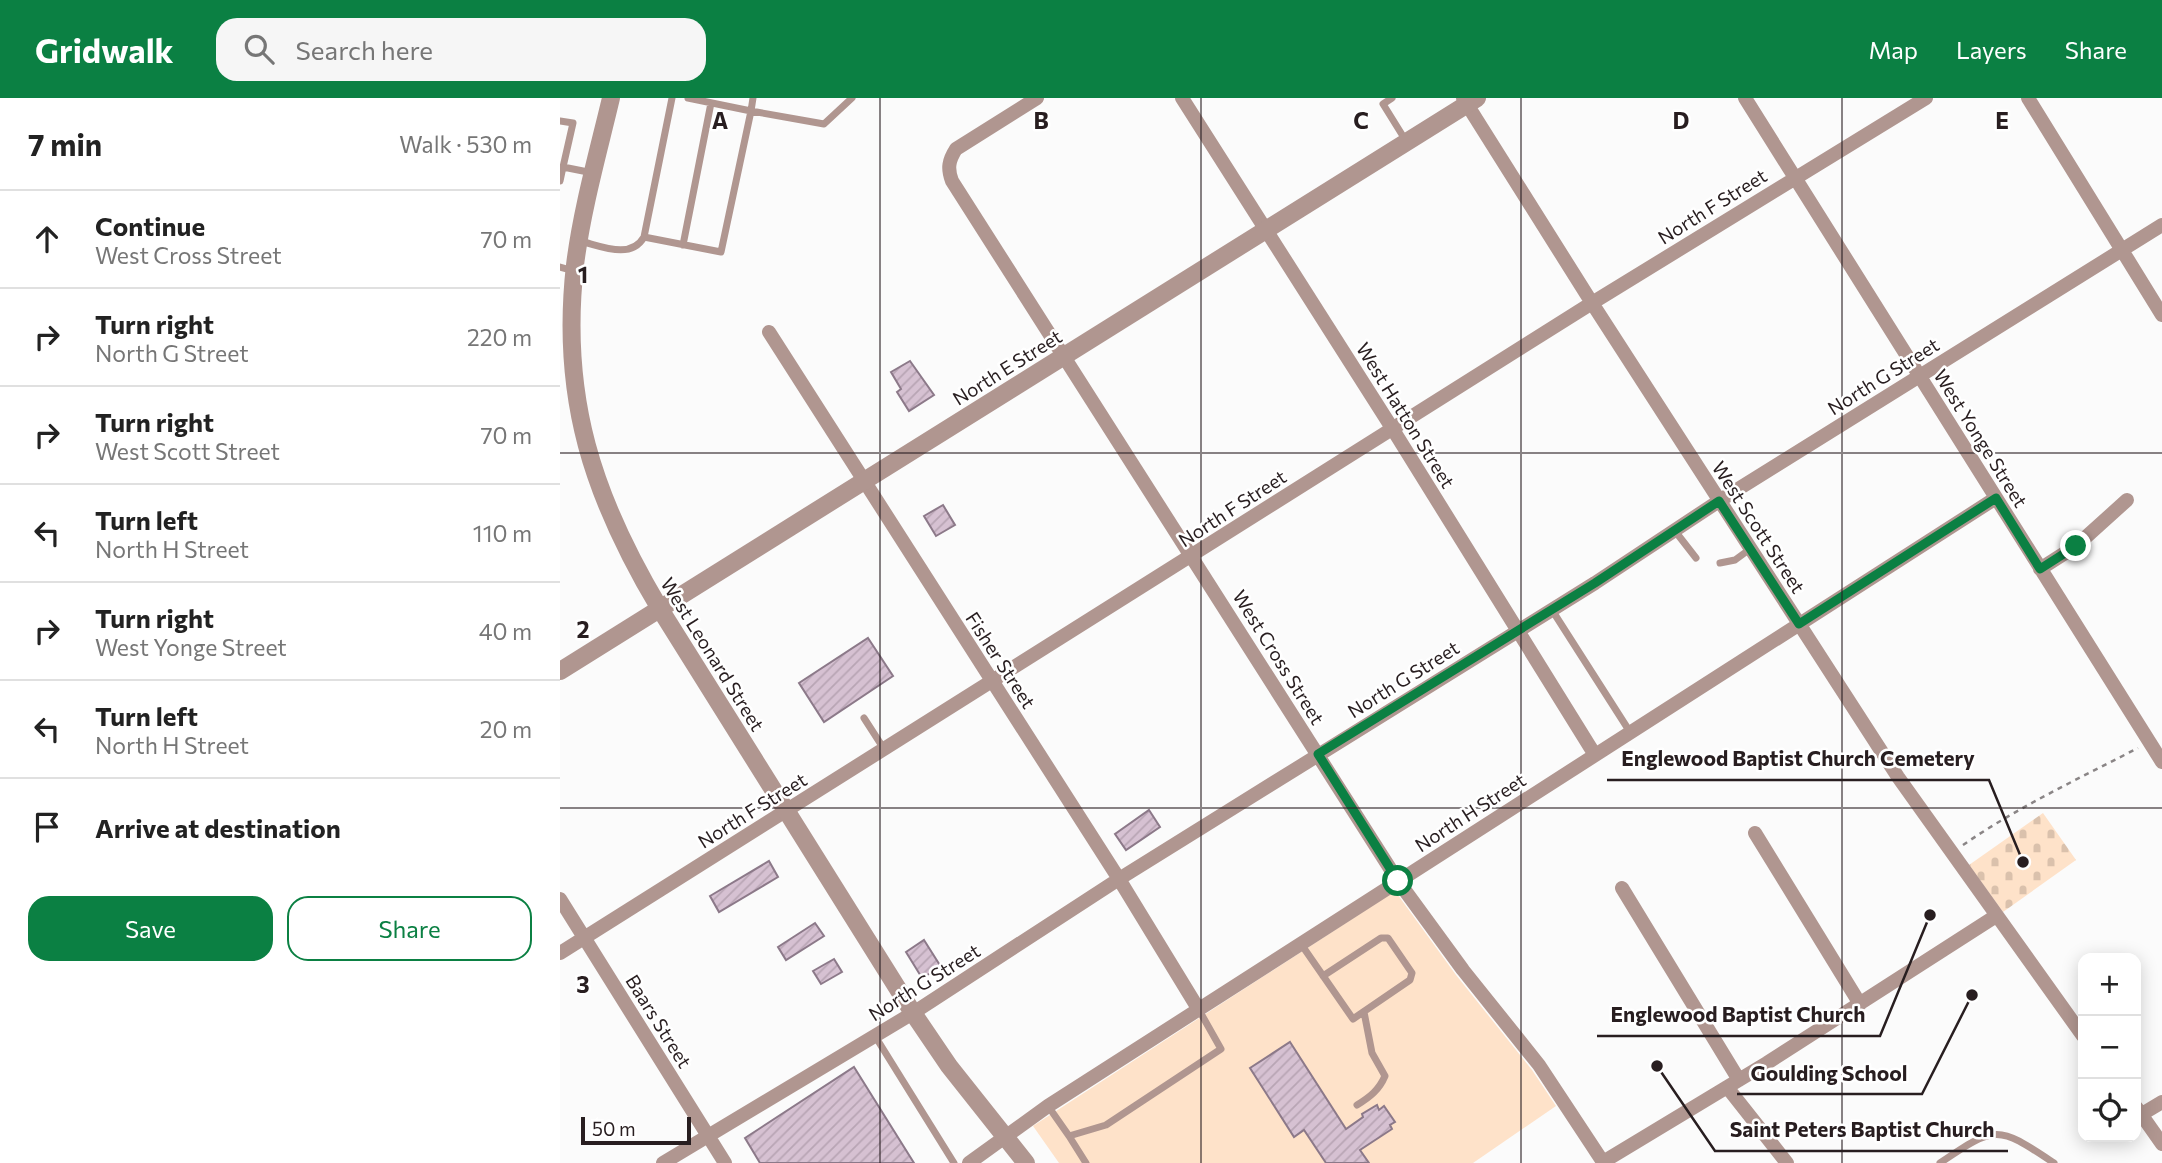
<!DOCTYPE html>
<html lang="en">
<head>
<meta charset="utf-8">
<style>
  :root { --surface:#fff; --page:#f6f6f6; --text:#222; --muted:#767676; --line:#e0e0e0; --accent:#0b8043 }
  body { margin:0; font-family:Commissioner,sans-serif; background:var(--page); color:var(--text) }
  .controls { position:absolute; right:21px; bottom:21px; display:grid; overflow:hidden; border-radius:14px; box-shadow:0 4px 18px #0003 }
  .controls button { width:63px; height:63px; display:grid; place-items:center; padding:0; border:0; border-bottom:2px solid var(--line); background:var(--surface); color:var(--text); font:35px sans-serif }
  .scale { position:absolute; left:21px; bottom:18px; width:110px; box-sizing:border-box; padding-left:7px; border:4px solid #281e20; border-top:0; font-size:19px; line-height:24px; white-space:nowrap; color:#281e20; -webkit-text-stroke:5px #fff; paint-order:stroke }
  .stop { position:absolute; width:21px; height:21px; margin:-16px; border:5px solid #0b8043; border-radius:50%; background:#fff }
  .stop.end { background:#0b8043; border-color:#fff; box-shadow:0 2px 7px #0008 }
  .list { margin:0; padding:0; list-style:none }
  h2 { display:flex; justify-content:space-between; align-items:center; height:91px; margin:0; padding:0 28px; font-size:30px }
  h2 small { font-size:23px; font-weight:400; color:var(--muted) }
  .list li { display:grid; grid-template-columns:46px 1fr auto; gap:21px; align-items:center; box-sizing:border-box; height:98px; padding:0 28px; border-top:2px solid var(--line) }
  .list b { display:block; font-size:26px; white-space:nowrap }
  .list p { margin:0; font-size:23px; white-space:nowrap; color:var(--muted) }
  .list em { font-size:23px; font-style:normal; color:var(--muted) }
  .actions { display:flex; gap:14px; padding:21px 28px }
  .actions a { flex:1; padding:16px 0; border:2px solid var(--accent); border-radius:21px; text-align:center; font-size:24px; color:var(--accent) }
  .actions .main { background:var(--accent); color:#fff }
  .icon { flex:none; width:38px; height:38px; fill:none; stroke:currentColor; stroke-width:2; stroke-linecap:round; stroke-linejoin:round }
  .map { position:relative; flex:none; width:1602px; height:1065px; overflow:hidden }
  header { display:flex; align-items:center; gap:42px; box-sizing:border-box; height:98px; padding:0 35px; background:var(--accent); color:#fff }
  header strong { font-size:33px }
  nav { display:flex; gap:38px; margin-inline-start:auto; font-size:24px }
  .search { width:490px; height:63px; background:var(--page); display:flex; align-items:center; gap:18px; box-sizing:border-box; padding:0 24px; border-radius:21px; color:var(--muted); font-size:26px }
  main { display:flex }
  aside { flex:1; background:var(--surface) }
  .map>svg:first-child { display:block }
  .green { fill:#fee2c9 }
  .cemetery { fill:url(#cemetery-stones) }
  .building { fill:url(#building-hatch); stroke:#8c7989; stroke-width:2 }
  .lines { fill:none; stroke-linecap:round; stroke-linejoin:round }
  .path { stroke:#8a8586; stroke-width:2.5; stroke-dasharray:5 5; stroke-linecap:butt }
  .service { stroke:#b09690; stroke-width:7 }
  .minor { stroke:#b09690; stroke-width:14 }
  .tertiary { stroke:#b09690; stroke-width:18 }
  .route { stroke:#0b8043; stroke-width:9 }
  .grid { fill:none; stroke:#281e20; stroke-width:2; stroke-opacity:0.55 }
  .labels { text-anchor:middle; dominant-baseline:central; stroke-width:5; stroke-linejoin:round; paint-order:stroke }
  .street-label { font-size:19px; fill:#281e20; stroke:#fff }
  .grid-label { font-size:23px; text-anchor:middle; font-weight:bold; fill:#281e20; stroke:#fff; stroke-width:5; stroke-linejoin:round; paint-order:stroke }
  .leader { fill:none; stroke:#281e20; stroke-width:2.5 }
  .callout-dot { fill:#281e20; stroke:#fff; stroke-width:2.5 }
  .callout-label { font-size:21px; text-anchor:middle; font-weight:bold; fill:#281e20; stroke:#fff; stroke-width:5; stroke-linejoin:round; paint-order:stroke }
</style>
</head>
<body>
<header>
<strong>Gridwalk</strong>
<div class="search"><svg class="icon" aria-label="search" viewBox="0 0 24 24"><circle cx="10" cy="10" r="6"/><path d="M15 15l6 6"/></svg>Search here</div>
<nav><a>Map</a><a>Layers</a><a>Share</a></nav>
</header>
<main>
<aside>
<h2>7 min<small>Walk · 530 m</small></h2>
<ul class="list">
<li><svg class="icon" aria-label="ahead" viewBox="0 0 24 24"><path d="M12 20V5M6 11l6-6 6 6"/></svg><div><b>Continue</b><p>West Cross Street</p></div><em>70 m</em></li>
<li><svg class="icon" aria-label="right" viewBox="0 0 24 24"><path d="M7 20v-9h11M14 6l5 5-5 5"/></svg><div><b>Turn right</b><p>North G Street</p></div><em>220 m</em></li>
<li><svg class="icon" aria-label="right" viewBox="0 0 24 24"><path d="M7 20v-9h11M14 6l5 5-5 5"/></svg><div><b>Turn right</b><p>West Scott Street</p></div><em>70 m</em></li>
<li><svg class="icon" aria-label="left" viewBox="0 0 24 24"><path d="M17 20v-9H6M10 6l-5 5 5 5"/></svg><div><b>Turn left</b><p>North H Street</p></div><em>110 m</em></li>
<li><svg class="icon" aria-label="right" viewBox="0 0 24 24"><path d="M7 20v-9h11M14 6l5 5-5 5"/></svg><div><b>Turn right</b><p>West Yonge Street</p></div><em>40 m</em></li>
<li><svg class="icon" aria-label="left" viewBox="0 0 24 24"><path d="M17 20v-9H6M10 6l-5 5 5 5"/></svg><div><b>Turn left</b><p>North H Street</p></div><em>20 m</em></li>
<li><svg class="icon" aria-label="arrive" viewBox="0 0 24 24"><path d="M6 21V4h12l-3 4 3 4H6"/></svg><div><b>Arrive at destination</b></div></li>
</ul>
<div class="actions"><a class="main">Save</a><a>Share</a></div>
</aside>
<div class="map">
<svg width="1602" height="1065" viewBox="0 0 1602 1065">
  <defs>
    <pattern id="cemetery-stones" width="16" height="16" patternUnits="userSpaceOnUse" patternTransform="scale(1.75)"><rect width="16" height="16" fill="#fee2c9"/><path d="M2 7V4a2 2 0 0 1 4 0v3zM10 15v-3a2 2 0 0 1 4 0v3z" fill="#dac1ac"/></pattern>
    <pattern id="building-hatch" width="6" height="6" patternUnits="userSpaceOnUse" patternTransform="scale(1.75)"><rect width="6" height="6" fill="#d6c1d2"/><path d="M-1 1l2-2M0 6l6-6M5 7l2-2" fill="none" stroke="#b8a5b4"/></pattern>
  </defs>
  <rect width="100%" height="100%" fill="#fbfbfb"/>
  <!-- green -->
  <path class="green" d="M835,793L896,877L972,972L996,1008L913,1065H499L473,1028Z"/>
  <!-- cemetery -->
  <path class="cemetery" d="M1483,715L1516,762L1443,814L1409,767Z"/>
  <!-- building -->
  <path class="building" d="M350,263L374,297L349,313L337,294L341,291L331,274Z
    M383,407L395,427L376,438L364,418Z
    M308,540L333,578L264,624L239,585Z
    M589,712L600,729L566,752L555,736Z
    M209,763L218,779L159,814L150,798Z
    M255,825L264,838L226,862L218,849Z
    M364,842L381,869L362,880L346,854Z
    M274,861L282,874L261,886L253,873Z
    M730,944L786,1031L803,1019L802,1016L817,1007L819,1012L824,1008L835,1024L830,1027L832,1031L800,1052L809,1065H766L744,1032L734,1039L690,970Z
    M294,969L354,1065H200L185,1040Z"/>
  <g class="lines">
    <!-- path -->
    <path class="path" d="M1403,747C1458,709 1518,681 1578,650"/>
    <!-- service -->
    <path class="service" d="M193,0L191,13L264,26L292,0
      M832,0L823,6L846,43
      M0,23L13,25L3,69L33,75
      M0,83L3,69
      M84,139L161,154L191,13L128,0
      M20,143C41,148 71,162 84,139L112,0
      M123,147L151,5
      M0,169L14,173
      M1115,433L1136,460
      M1160,465L1175,462L1190,451
      M992,512L1070,634
      M304,620L324,651
      M741,846L793,921L850,882L852,875L828,840H821L763,878
      M315,938L394,1065
      M797,1007C810,999 819,992 825,978L812,955L804,914
      M488,1008L509,1038L546,1027L661,951L639,912
      M509,1038L526,1065
      M1380,1065C1437,1026 1438,1028 1494,1065"/>
    <!-- minor -->
    <path class="minor" d="M477,0L396,51C389,62 387,70 392,83L838,783L903,872L979,967L1043,1064L1207,965L1436,818
      M622,0L832,330L1035,657
      M903,0L1032,205L1338,679L1523,938
      M1185,0L1602,664
      M1468,0L1602,217
      M209,234L559,781L639,912
      M1480,471L1516,448L1567,402
      M1195,735L1300,906
      M1062,790L1179,982
      M0,801L165,1065
      M0,855L1032,205L1366,0
      M1167,989L1227,1065
      M1576,1009L1602,1046
      M1582,1016L1602,1004
      M103,1065L353,915L559,781L1035,485L1159,403L1602,127
      M409,1065L488,1008L1436,400"/>
    <!-- tertiary -->
    <path class="tertiary" d="M51,0C38,55 22,111 15,167C0,300 33,399 100,511L353,915L389,968L466,1065
      M0,573L917,0"/>
  </g>
  <g class="lines">
    <!-- route -->
    <path class="route" d="M838,783L758,656L1035,485L1159,403L1239,526L1436,400L1480,471L1516,448"/>
  </g>
  <!-- grid -->
  <path class="grid" d="M320,0V1065M641,0V1065M961,0V1065M1282,0V1065M0,355H1602M0,710H1602"/>
  <g class="labels">
    <!-- street labels -->
    <g class="street-label">
      <text transform="translate(1152 108) rotate(-32)">North F Street</text>
      <text transform="translate(447 269) rotate(-32)">North E Street</text>
      <text transform="translate(1323 278) rotate(-32)">North G Street</text>
      <text transform="translate(846 317) rotate(58)">West Hatton Street</text>
      <text transform="translate(1421 340) rotate(58)">West Yonge Street</text>
      <text transform="translate(672 410) rotate(-33)">North F Street</text>
      <text transform="translate(1199 429) rotate(57)">West Scott Street</text>
      <text transform="translate(153 556) rotate(58)">West Leonard Street</text>
      <text transform="translate(719 559) rotate(58)">West Cross Street</text>
      <text transform="translate(441 562) rotate(57)">Fisher Street</text>
      <text transform="translate(843 581) rotate(-32)">North G Street</text>
      <text transform="translate(192 712) rotate(-32)">North F Street</text>
      <text transform="translate(910 714) rotate(-33)">North H Street</text>
      <text transform="translate(364 884) rotate(-32)">North G Street</text>
      <text transform="translate(99 923) rotate(58)">Baars Street</text>
    </g>
  </g>
  <g class="grid-label">
    <text x="160" y="31">A</text>
    <text x="481" y="31">B</text>
    <text x="801" y="31">C</text>
    <text x="1121" y="31">D</text>
    <text x="1442" y="31">E</text>
    <text x="23" y="185">1</text>
    <text x="23" y="540">2</text>
    <text x="23" y="895">3</text>
  </g>
  <!-- callouts -->
  <path class="leader" d="M1463 764L1429 682H1047M1370 817L1320 938H1037M1412 897L1362 996H1177M1097 968L1155 1053H1448"/>
  <g class="callout-dot">
    <circle cx="1463" cy="764" r="7"/>
    <circle cx="1370" cy="817" r="7"/>
    <circle cx="1412" cy="897" r="7"/>
    <circle cx="1097" cy="968" r="7"/>
  </g>
  <g class="callout-label">
    <text x="1238" y="668">Englewood Baptist Church Cemetery</text>
    <text x="1178" y="924">Englewood Baptist Church</text>
    <text x="1269" y="983">Goulding School</text>
    <text x="1302" y="1039">Saint Peters Baptist Church</text>
  </g>
</svg>
<div class="controls">
<button>+</button>
<button>−</button>
<button><svg class="icon" aria-label="locate" viewBox="0 0 24 24"><circle cx="12" cy="12" r="6"/><path d="M12 2v4M12 18v4M2 12h4M18 12h4"/></svg></button>
</div>
<div class="scale">50 m</div>
<div class="stop" style="left:838px;top:783px"></div>
<div class="stop end" style="left:1516px;top:448px"></div>
</div>
</main>
</body>
</html>
